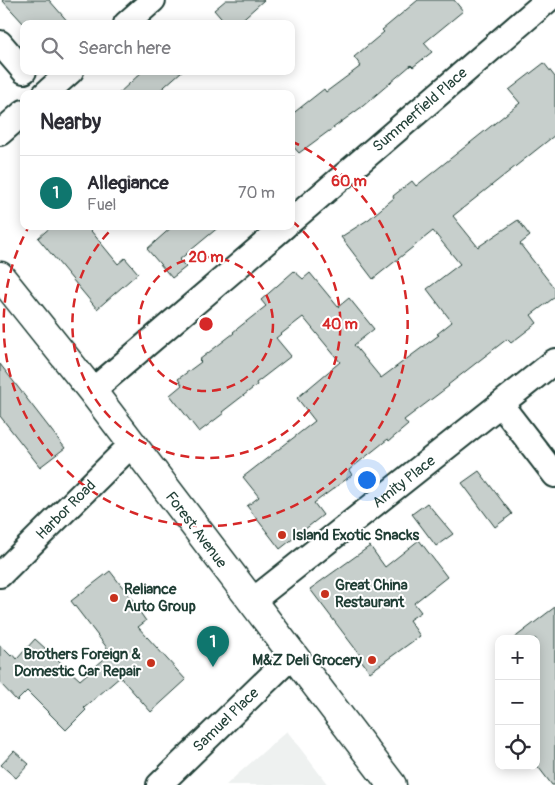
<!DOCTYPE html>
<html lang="en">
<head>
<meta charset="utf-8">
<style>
  :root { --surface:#fff; --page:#f2f2f3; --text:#2b2b33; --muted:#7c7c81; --line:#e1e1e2; --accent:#0f766e }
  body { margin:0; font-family:Pangolin,sans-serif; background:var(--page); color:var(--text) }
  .controls { position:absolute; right:15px; bottom:15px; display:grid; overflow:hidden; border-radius:10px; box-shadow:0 2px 12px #0003 }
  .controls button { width:45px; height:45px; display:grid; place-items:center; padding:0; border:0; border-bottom:1px solid var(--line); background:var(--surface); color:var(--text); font:25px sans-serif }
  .you { position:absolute; left:366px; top:479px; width:18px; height:18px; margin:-12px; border:4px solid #fff; border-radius:50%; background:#1a73e8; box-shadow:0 0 0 8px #1a73e833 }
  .badge { display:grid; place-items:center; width:32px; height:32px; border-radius:50%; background:var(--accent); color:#fff; font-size:16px; font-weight:700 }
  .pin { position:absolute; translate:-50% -41px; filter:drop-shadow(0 1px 2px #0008) }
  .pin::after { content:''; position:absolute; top:26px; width:18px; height:15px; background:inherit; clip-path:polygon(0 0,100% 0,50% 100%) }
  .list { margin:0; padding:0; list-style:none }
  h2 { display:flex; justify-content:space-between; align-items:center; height:65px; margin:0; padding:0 20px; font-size:21px }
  h2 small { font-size:16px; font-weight:400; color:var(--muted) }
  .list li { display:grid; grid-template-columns:32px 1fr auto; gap:15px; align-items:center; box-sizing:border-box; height:75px; padding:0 20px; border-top:1px solid var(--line) }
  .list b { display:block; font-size:19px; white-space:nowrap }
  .list p { margin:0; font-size:16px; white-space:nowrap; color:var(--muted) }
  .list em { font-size:16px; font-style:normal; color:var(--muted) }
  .icon { flex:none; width:28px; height:28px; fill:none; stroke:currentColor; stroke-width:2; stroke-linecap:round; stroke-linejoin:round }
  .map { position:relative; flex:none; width:555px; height:785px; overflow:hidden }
  .search { position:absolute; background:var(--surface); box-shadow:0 2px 12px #0003; left:20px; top:20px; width:275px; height:55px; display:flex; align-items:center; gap:12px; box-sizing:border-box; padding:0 18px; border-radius:10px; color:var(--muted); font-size:19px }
  .panel { position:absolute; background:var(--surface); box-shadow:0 2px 12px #0003; left:20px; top:90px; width:275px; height:140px; border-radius:10px }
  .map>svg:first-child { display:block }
  .built { fill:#eef1f0 }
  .building { fill:#c7cfcc; stroke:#1f3d34 }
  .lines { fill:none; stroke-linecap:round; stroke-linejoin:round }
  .street-casing { stroke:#1f3d34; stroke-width:28 }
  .secondary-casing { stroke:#1f3d34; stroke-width:31 }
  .street { stroke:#fff; stroke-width:24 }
  .secondary { stroke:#fff; stroke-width:28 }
  .ring { fill:none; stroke:#d62828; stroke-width:2.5; stroke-dasharray:9 6 }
  .poi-dot { fill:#c8321e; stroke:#fff; stroke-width:2 }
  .labels { text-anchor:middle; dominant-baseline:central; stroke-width:4; stroke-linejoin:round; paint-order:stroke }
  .street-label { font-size:15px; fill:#1f3d34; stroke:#fff }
  .poi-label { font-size:15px; font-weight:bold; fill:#1f3d34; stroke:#fff; text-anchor:start }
  .centre { fill:#d62828; stroke:#fff; stroke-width:2.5 }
  .ring-label { font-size:15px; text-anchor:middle; font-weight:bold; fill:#d62828; stroke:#fff; stroke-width:4; stroke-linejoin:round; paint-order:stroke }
</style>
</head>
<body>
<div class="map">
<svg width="555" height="785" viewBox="0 0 555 785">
  <rect width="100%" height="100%" fill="#fff"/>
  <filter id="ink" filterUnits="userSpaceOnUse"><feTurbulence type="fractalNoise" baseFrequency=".02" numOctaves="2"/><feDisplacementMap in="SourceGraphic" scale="10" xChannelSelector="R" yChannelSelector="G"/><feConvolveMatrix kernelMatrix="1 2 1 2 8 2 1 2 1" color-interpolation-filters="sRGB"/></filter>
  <g filter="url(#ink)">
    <!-- built -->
    <path class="built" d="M287,731L328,785H226L238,774Z"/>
    <!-- building -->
    <path class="building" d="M2,0H49L70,24H24Z
      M226,0H264L237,24H226L214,10Z
      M418,0H454L463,11L424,43L432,52L413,67L411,65L363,106L299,153L291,144V115L324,89L326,92L361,66L354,57L384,32L382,30Z
      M544,63L555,77V135L453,216L478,247L518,220L530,236L520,244L555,289V297L531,315L537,323L511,343L507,339L480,360L448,385L449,386L404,420L408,425L389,441L388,439L349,470L352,475L314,503L323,515L280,549L247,506L259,497L243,477L315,421L297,398L340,362L303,317L276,338L291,356L256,383L257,385L222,412L224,413L199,432L170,395L182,385L178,379L201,362L199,360L234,333L233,332L266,306L261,300L294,271L303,279L310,273L338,307L349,298L374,329L354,345L381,378L439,335L437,334L452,322L427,289L460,264L433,231L373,279L341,237L369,219L394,198L393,196L412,181L416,186L520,103L509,90Z
      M143,71H182L156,94H118Z
      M52,226H87L118,264L125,258L138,273L97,309L38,238Z
      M173,226H220L179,260L186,267L172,278L147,249Z
      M0,364L65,448L40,467L0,416Z
      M479,471L512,514L495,527L462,483Z
      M427,503L453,534L436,546L412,514Z
      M419,540L447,577L414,603L421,612L409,620L420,636L370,672L358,656L360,655L310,589L370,546L385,567Z
      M110,571L138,607L137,608L146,621L138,627L186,680L151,712L120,677L84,708L86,710L66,730L27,691L17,701L0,683V645L11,656L13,654L17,659L35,639L80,680L111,653L71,601Z
      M555,607V785H552L536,764V639H513Z
      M14,751L29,764L16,778L1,765Z"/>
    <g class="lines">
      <!-- street casing -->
      <g class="street-casing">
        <path id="street" d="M126,24L153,0
          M0,43L24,71
          M45,94L71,71
          M0,133L24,112
          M291,221L548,0
          M92,391L285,226
          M501,405L555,475
          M0,575L131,445
          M251,602L555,361
          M159,785L293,655"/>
      </g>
      <!-- secondary casing -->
      <g class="secondary-casing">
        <path id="secondary" d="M0,276L92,391L392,785"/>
      </g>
      <!-- street -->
      <use href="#street" class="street"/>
      <!-- secondary -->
      <use href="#secondary" class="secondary"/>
    </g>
  </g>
  <!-- distance rings -->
  <g class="ring">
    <circle cx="206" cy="324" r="67"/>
    <path d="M292 221A134 134 0 1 1 114 227"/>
    <path d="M291 141A202 202 0 1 1 28 228"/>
  </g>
  <!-- markers -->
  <g class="poi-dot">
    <circle cx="282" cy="535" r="5"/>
    <circle cx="325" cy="594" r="5"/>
    <circle cx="114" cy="598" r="5"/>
    <circle cx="372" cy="660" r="5"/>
    <circle cx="151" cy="663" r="5"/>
  </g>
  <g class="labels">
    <!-- street labels -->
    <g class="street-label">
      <text transform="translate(420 110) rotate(-41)">Summerfield Place</text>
      <text transform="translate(404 482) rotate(-38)">Amity Place</text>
      <text transform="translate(66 510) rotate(-45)">Harbor Road</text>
      <text transform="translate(196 530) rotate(53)">Forest Avenue</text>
      <text transform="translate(226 720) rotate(-44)">Samuel Place</text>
    </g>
    <!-- poi labels -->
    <g class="poi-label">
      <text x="292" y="535">Island Exotic Snacks</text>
      <text x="335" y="585">Great China<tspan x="335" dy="17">Restaurant</tspan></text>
      <text x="124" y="589">Reliance<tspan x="124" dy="17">Auto Group</tspan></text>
      <text x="141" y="654" text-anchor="end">Brothers Foreign &amp;<tspan x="141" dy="17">Domestic Car Repair</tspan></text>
      <text x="362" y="660" text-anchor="end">M&amp;Z Deli Grocery</text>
    </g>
  </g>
  <circle cx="206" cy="324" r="8" class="centre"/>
  <g class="ring-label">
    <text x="349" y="186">60 m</text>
    <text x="206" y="262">20 m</text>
    <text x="340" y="329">40 m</text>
  </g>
</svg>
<div class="controls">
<button>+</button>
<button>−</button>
<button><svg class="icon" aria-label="locate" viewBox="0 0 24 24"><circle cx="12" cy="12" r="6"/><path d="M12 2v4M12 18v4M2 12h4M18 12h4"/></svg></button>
</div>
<div class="you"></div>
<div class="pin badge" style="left:213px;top:667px">1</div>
<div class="search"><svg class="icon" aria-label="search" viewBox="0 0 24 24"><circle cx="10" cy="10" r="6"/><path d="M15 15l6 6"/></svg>Search here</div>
<section class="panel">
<h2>Nearby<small></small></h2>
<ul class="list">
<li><span class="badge">1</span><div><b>Allegiance</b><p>Fuel</p></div><em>70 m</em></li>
</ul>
</section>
</div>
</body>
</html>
